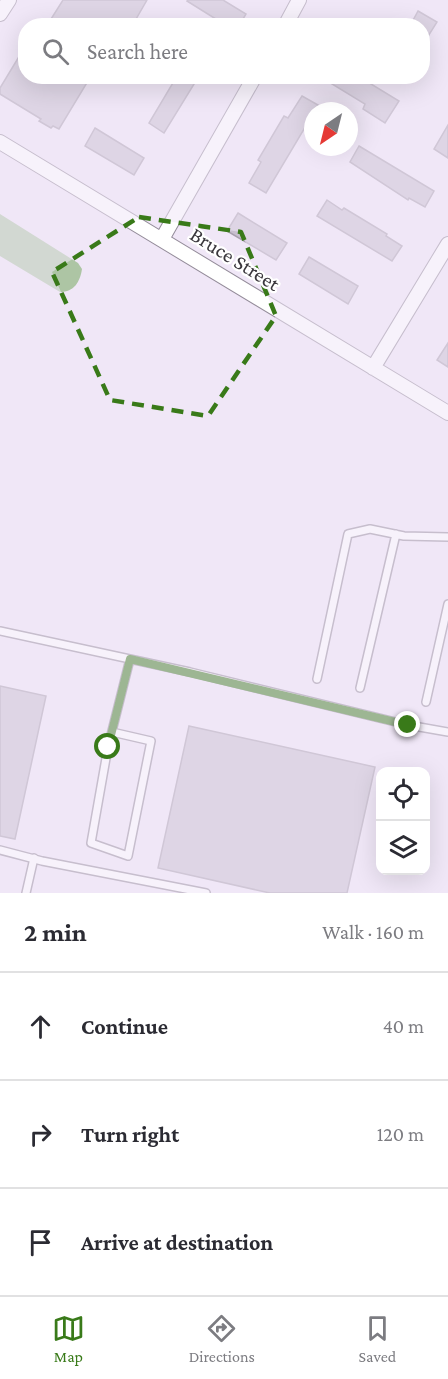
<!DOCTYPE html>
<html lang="en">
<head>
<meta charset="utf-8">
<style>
  :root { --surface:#fff; --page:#f2f2f3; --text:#2b2b33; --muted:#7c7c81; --line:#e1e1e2; --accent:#397a19 }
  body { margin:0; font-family:"Crimson Pro",serif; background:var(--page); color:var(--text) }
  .controls { position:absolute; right:18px; bottom:18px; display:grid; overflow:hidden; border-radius:12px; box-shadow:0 6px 24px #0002 }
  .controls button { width:54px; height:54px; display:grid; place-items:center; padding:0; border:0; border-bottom:2px solid var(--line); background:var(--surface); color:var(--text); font:30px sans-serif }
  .compass { position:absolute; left:304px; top:102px; width:54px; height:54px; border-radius:50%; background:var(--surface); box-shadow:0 6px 24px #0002; rotate:215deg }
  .stop { position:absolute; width:18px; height:18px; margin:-14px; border:4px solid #397a19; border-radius:50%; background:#fff }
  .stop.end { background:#397a19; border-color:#fff; box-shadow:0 2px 6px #0008 }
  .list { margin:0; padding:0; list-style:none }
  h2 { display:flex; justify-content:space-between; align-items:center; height:78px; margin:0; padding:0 24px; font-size:26px }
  h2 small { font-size:20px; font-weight:400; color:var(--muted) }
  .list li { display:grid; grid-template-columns:39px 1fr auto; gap:18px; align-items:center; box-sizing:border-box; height:108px; padding:0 24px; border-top:2px solid var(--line) }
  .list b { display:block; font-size:22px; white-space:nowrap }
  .list em { font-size:20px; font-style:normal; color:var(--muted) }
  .icon { flex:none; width:33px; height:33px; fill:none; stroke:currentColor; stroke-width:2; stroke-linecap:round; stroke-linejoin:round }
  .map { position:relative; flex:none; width:448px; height:893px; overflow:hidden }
  .search { position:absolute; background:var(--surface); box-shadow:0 6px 24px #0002; left:18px; right:18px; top:18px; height:66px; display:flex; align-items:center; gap:15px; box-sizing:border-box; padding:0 21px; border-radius:24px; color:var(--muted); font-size:22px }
  .sheet { height:402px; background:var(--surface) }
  nav { display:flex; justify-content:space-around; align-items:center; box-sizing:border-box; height:84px; border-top:2px solid var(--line); background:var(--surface); font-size:16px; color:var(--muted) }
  nav a { display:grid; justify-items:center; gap:3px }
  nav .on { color:var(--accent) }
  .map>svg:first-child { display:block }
  .water { fill:#adc5a4 }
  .building { fill:#c8bfcf; stroke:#a89fae; stroke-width:1.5 }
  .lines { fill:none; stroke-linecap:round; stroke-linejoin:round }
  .service-casing { stroke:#948c9a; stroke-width:10 }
  .minor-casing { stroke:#948c9a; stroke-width:16 }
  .service { stroke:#fff; stroke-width:7 }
  .minor { stroke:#fff; stroke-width:14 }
  .route { stroke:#397a19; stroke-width:8 }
  .marked { fill:none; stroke:#397a19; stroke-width:4.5; stroke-dasharray:12 8; stroke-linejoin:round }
  .labels { text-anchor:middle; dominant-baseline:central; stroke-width:4.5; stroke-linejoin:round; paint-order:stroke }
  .street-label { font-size:21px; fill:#3a373d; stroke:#fff }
</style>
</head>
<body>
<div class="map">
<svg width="448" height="893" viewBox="0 0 448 893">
  <rect width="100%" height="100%" fill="#f0e7f7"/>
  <!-- water -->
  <path class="water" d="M0,214L78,263L82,269C80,282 74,292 60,292L0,256Z"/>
  <!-- building -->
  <path class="building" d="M63,0H147L132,26H62L51,19Z
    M188,0H223L246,14L239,26H227L187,1Z
    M418,11L437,22L422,46V26H410Z
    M26,45V76H91L59,129L53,126L51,128L39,121L41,119L0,94V88Z
    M177,76H199L164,133L149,123Z
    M319,76H358L399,101L385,123L363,109L365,104Z
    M302,96L318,105L313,111V114L266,193L249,183L261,162L258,160L284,116L288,118Z
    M448,125V158L434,149Z
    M95,128L144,158L134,175L85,146Z
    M359,146L434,191L425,207L409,198L408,200L350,162Z
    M327,200L342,210L344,208L387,234L386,236L402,246L392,261L317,216Z
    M238,213L287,243L276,260L227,231Z
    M309,257L358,286L348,304L299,274Z
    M448,343V367L437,360Z
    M0,686L46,696L15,839L0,836Z
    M189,726L375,767L347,893H270L158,868Z"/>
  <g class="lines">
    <!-- service casing -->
    <g class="service-casing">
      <path id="service" d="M0,631L190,672L408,725L448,732
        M317,679L348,534L370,529L404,536L448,537
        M360,688L396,534
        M426,702L448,604
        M112,732L151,741L128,856L91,843L108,747L130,659
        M0,850L42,861L206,893
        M26,893L34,858"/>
    </g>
    <!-- minor casing -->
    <g class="minor-casing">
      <path id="minor" d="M0,14L9,0
        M285,26L299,0
        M0,142L448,413
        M162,239L255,76
        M373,368L448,244"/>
    </g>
    <!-- service -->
    <use href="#service" class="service"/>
    <!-- minor -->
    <use href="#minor" class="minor"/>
  </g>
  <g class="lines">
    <!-- route -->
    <path class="route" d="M108,747L130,659L408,725"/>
  </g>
  <!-- marked area -->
  <path d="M0 0H448V893H0ZM139,217L241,232L276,316L208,416L110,400L52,272Z" fill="#f0e7f7" fill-opacity=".55" fill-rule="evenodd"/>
  <path class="marked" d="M139,217L241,232L276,316L208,416L110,400L52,272Z"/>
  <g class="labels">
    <!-- street labels -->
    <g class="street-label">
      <text transform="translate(235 259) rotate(32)">Bruce Street</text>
    </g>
  </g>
</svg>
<div class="controls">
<button><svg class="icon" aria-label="locate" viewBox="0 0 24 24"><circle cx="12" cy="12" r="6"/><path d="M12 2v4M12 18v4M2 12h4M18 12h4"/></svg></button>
<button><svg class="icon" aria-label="layers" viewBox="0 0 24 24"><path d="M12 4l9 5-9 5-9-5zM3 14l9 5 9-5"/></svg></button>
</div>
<svg class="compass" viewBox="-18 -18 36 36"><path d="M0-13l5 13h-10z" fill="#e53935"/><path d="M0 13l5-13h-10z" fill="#7c7c81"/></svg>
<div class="stop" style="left:108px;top:747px"></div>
<div class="stop end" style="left:408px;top:725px"></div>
<div class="search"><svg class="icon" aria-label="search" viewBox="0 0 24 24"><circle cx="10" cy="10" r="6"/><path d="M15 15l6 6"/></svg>Search here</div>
</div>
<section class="sheet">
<h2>2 min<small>Walk · 160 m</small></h2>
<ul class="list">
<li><svg class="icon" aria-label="ahead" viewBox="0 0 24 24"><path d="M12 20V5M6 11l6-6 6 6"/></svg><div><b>Continue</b></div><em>40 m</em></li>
<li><svg class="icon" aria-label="right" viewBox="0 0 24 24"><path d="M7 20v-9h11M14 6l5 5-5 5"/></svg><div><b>Turn right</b></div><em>120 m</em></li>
<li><svg class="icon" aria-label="arrive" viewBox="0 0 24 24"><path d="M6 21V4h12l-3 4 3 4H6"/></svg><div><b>Arrive at destination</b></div></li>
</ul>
</section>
<nav>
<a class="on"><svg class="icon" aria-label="map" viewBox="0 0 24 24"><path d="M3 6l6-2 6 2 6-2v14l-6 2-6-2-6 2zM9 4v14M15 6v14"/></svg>Map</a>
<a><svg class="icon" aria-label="directions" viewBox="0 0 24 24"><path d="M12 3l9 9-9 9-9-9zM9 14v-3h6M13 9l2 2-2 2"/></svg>Directions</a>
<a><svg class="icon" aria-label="saved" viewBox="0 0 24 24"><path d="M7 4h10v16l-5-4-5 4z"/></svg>Saved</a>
</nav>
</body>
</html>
